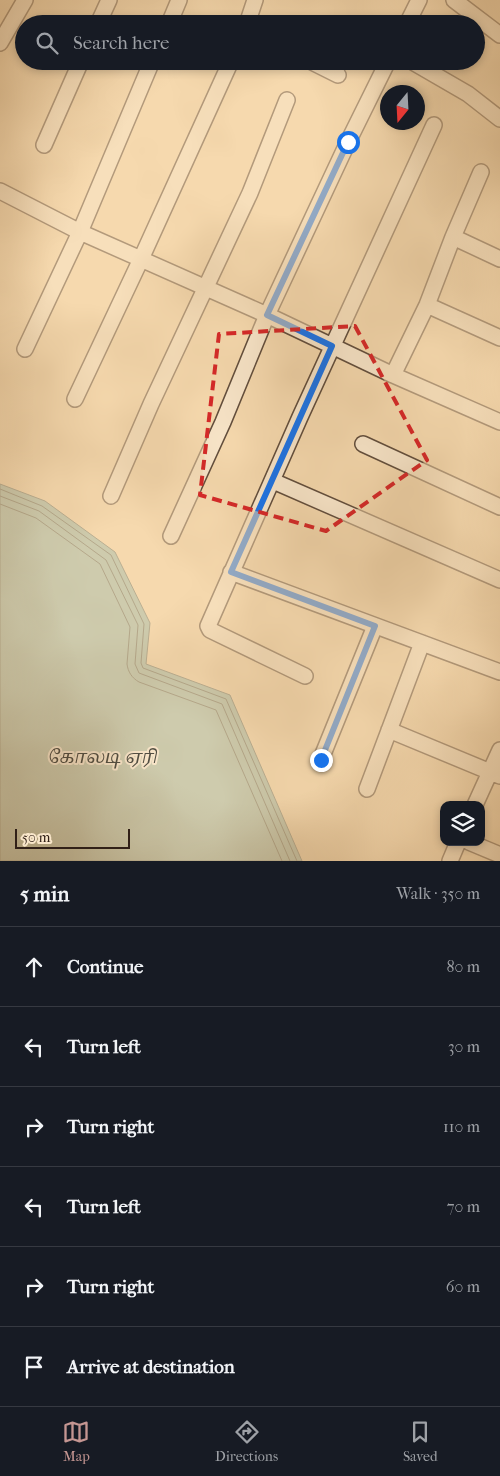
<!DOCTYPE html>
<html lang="en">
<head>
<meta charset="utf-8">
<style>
  :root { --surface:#171b24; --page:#20242c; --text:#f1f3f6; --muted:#9ea1a6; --line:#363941; --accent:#c59692 }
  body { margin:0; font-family:"IM FELL French Canon","Noto Serif Tamil",serif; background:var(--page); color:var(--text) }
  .controls { position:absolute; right:15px; bottom:15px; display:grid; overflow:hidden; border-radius:10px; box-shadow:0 2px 8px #0003 }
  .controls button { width:45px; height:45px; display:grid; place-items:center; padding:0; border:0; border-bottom:1px solid var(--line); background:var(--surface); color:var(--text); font:25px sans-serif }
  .compass { position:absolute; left:380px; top:85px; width:45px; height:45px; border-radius:50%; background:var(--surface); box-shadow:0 2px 8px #0003; rotate:198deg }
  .scale { position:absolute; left:15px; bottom:12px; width:115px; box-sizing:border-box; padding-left:5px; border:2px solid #312017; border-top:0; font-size:14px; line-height:18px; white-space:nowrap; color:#312017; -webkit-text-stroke:4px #f9e6ca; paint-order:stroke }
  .stop { position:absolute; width:15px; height:15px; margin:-11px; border:4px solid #1a73e8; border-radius:50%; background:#fff }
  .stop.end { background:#1a73e8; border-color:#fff; box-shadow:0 1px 5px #0008 }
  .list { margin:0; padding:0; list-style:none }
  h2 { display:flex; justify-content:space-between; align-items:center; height:65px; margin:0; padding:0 20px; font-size:21px }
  h2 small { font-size:16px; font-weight:400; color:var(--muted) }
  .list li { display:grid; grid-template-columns:32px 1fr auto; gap:15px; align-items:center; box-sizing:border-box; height:80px; padding:0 20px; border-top:1px solid var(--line) }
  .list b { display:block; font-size:19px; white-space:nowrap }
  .list em { font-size:16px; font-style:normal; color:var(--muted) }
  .icon { flex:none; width:28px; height:28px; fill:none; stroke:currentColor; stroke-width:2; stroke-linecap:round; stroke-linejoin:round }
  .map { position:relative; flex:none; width:500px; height:861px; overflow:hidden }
  .search { position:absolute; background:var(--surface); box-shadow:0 2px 8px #0003; left:15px; right:15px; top:15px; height:55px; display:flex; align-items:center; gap:12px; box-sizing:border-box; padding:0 18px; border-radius:28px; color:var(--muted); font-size:19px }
  .sheet { height:545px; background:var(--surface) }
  nav { display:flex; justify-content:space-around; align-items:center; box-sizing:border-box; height:70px; border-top:1px solid var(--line); background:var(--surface); font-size:14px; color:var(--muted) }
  nav a { display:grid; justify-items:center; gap:2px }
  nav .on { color:var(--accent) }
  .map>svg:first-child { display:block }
  .water { fill:#9dbaaa; stroke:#727c6f }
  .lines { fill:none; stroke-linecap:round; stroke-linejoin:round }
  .shore { stroke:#676d60; stroke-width:1 }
  .minor-casing { stroke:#624e3d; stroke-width:18 }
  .minor { stroke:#f9e6ca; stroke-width:15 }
  .route { stroke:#1a73e8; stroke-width:6 }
  .marked { fill:none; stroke:#d62828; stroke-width:4; stroke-dasharray:10 6; stroke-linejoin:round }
  .labels { text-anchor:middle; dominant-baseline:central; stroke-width:4; stroke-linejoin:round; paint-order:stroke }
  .water-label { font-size:18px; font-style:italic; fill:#514e43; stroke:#f9e6ca }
</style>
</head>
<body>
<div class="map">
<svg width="500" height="861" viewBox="0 0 500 861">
  <rect width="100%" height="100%" fill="#f6d9ae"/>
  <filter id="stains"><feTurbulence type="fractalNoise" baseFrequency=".004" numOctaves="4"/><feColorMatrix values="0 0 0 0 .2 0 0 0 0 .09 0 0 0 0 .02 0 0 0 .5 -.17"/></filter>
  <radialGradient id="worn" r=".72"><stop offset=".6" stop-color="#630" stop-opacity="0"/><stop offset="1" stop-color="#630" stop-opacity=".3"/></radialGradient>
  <!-- water -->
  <path class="water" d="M0,484L45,501L115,552L150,623L146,664L230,695L302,861H0Z"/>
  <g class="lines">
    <!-- shore -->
    <path class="shore" d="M0,489L42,506L111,555L144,624L141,663L143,668L226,699L297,861
      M0,496L39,511L106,560L138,625L135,664L139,673L222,704L290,861
      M0,504L36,518L100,564L130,627L127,664C128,672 132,678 139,682L216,710L282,861"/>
    <!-- minor casing -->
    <g class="minor-casing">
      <path id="minor" d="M454,0L500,35
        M98,24L109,0
        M169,24L179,0
        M247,24L255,0
        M407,24L419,0
        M0,43L25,0
        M310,61L338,75
        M411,61L468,94L500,119
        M44,145L81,61
        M0,191L80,232L267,315L393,375L500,422
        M453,237L500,259
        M427,305L500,338
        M25,349L80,232L152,61
        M393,375L427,305L453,237L481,172
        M75,399L141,259L231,61
        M363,444L500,507
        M273,481L500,580
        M111,496L151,404L250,193L287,100
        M171,536L223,422L267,315L348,142L388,61
        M231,572L500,672
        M305,676L210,630L208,626L300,417L434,125
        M389,730L500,776
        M321,759L375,626
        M367,789L422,643
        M475,805L500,750
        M469,842L500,855
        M450,861L458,842"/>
    </g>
    <!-- minor -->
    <use href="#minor" class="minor"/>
  </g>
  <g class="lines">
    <!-- route -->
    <path class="route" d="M321,760L375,626L231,572L332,346L267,315L348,142"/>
  </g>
  <!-- marked area -->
  <path d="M0 0H500V861H0ZM355,326L427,460L326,531L200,495L219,334Z" fill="#f6d9ae" fill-opacity=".55" fill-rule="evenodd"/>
  <path class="marked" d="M355,326L427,460L326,531L200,495L219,334Z"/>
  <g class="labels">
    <!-- water labels -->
    <g class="water-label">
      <text x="103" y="757">கோலடி ஏரி</text>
    </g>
  </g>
  <rect width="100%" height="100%" filter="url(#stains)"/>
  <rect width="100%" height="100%" fill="url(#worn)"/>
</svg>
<div class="controls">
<button><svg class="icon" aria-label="layers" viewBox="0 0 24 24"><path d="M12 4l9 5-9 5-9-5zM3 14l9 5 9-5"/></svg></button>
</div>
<svg class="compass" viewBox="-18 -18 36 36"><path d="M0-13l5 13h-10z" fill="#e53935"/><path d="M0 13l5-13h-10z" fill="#9ea1a6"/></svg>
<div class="scale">50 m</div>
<div class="stop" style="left:348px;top:142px"></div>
<div class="stop end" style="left:321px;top:760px"></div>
<div class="search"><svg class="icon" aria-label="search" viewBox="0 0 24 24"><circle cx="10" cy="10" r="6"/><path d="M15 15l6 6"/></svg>Search here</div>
</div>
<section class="sheet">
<h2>5 min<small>Walk · 350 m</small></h2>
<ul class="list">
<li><svg class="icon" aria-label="ahead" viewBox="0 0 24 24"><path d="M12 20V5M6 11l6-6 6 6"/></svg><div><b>Continue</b></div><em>80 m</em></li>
<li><svg class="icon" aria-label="left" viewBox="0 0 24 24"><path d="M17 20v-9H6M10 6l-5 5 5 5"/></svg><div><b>Turn left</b></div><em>30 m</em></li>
<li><svg class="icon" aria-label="right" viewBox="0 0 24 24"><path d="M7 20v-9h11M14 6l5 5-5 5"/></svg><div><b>Turn right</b></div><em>110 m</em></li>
<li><svg class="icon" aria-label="left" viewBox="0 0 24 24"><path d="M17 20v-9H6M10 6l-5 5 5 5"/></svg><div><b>Turn left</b></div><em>70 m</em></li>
<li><svg class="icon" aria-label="right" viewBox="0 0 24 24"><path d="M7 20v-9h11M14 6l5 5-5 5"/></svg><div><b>Turn right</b></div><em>60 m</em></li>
<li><svg class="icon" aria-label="arrive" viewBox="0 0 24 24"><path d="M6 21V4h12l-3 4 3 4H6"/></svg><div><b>Arrive at destination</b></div></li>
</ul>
</section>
<nav>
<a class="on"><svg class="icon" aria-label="map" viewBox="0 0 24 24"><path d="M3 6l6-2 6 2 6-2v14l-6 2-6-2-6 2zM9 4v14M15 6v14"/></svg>Map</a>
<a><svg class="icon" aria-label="directions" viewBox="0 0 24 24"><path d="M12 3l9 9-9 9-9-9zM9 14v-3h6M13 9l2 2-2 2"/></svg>Directions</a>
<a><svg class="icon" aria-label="saved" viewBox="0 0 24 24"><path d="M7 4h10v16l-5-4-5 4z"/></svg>Saved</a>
</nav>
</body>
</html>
